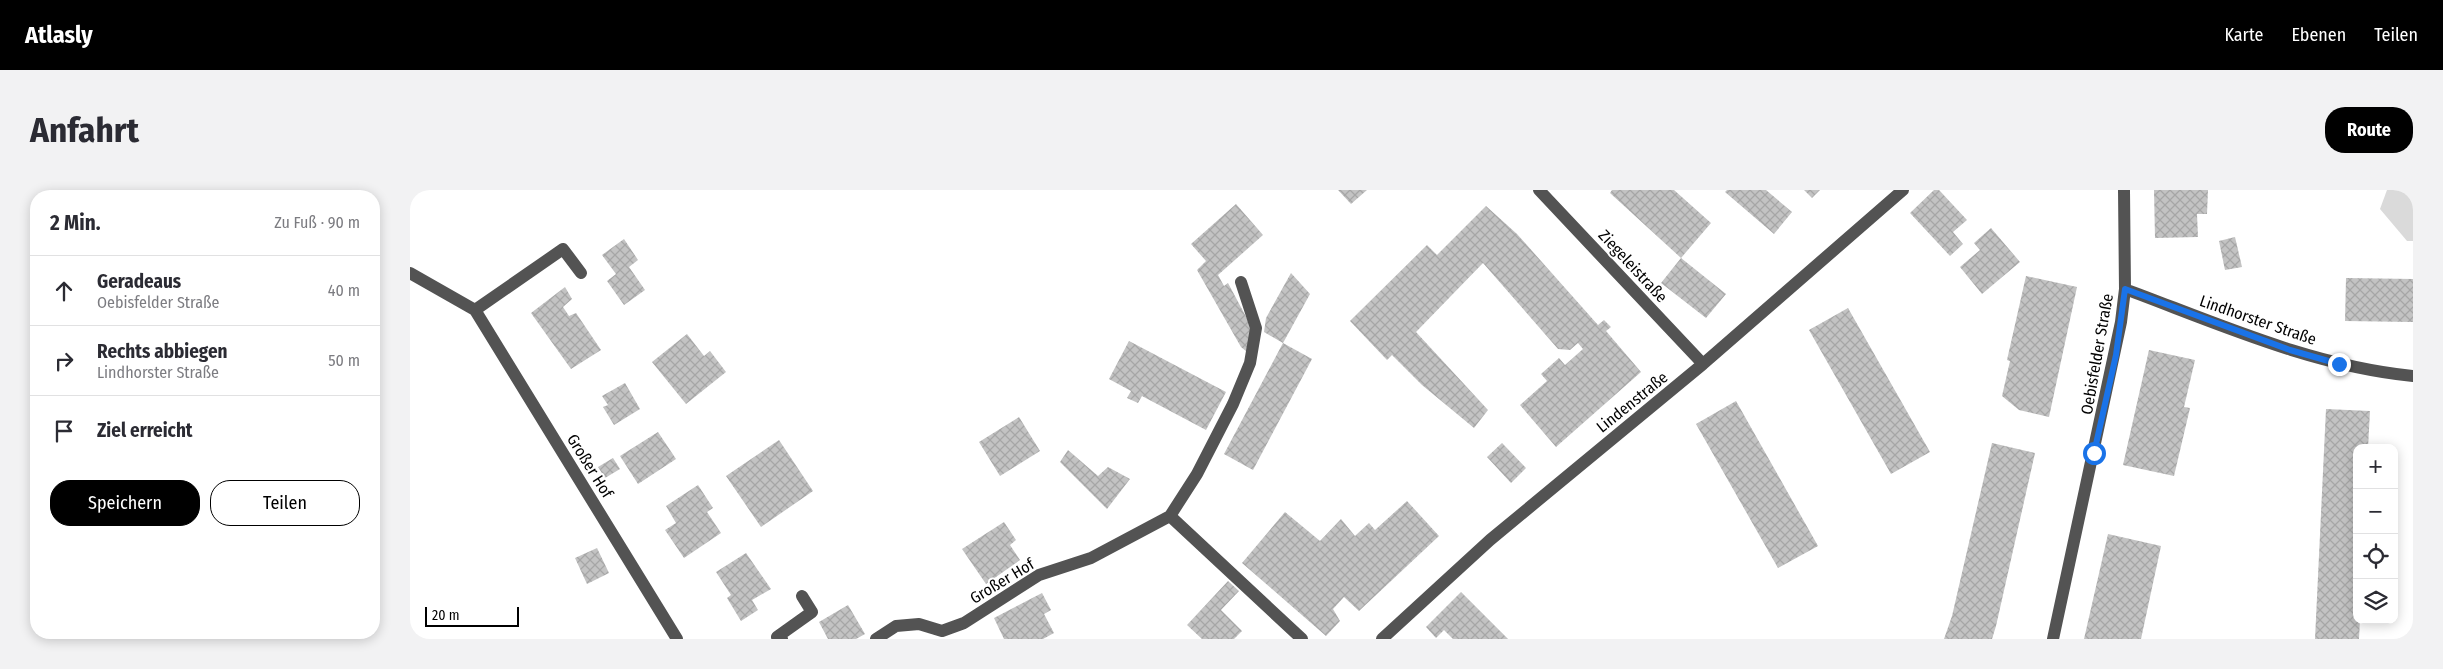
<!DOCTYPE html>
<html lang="de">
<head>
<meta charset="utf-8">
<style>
  :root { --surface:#fff; --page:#f2f2f3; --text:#2b2b33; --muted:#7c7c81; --line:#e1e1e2; --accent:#000 }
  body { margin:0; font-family:"Fira Sans Condensed",sans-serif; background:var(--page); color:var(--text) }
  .controls { position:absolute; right:15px; bottom:15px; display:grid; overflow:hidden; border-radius:10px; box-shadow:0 2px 12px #0003 }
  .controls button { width:45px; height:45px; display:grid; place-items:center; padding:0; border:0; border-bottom:1px solid var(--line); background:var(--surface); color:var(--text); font:25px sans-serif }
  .scale { position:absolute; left:15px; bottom:12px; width:94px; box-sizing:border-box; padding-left:5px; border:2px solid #000; border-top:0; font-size:14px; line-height:18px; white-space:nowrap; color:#000; -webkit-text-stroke:4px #fff; paint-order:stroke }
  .stop { position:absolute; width:15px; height:15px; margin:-11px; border:4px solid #1a73e8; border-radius:50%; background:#fff }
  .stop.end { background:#1a73e8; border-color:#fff; box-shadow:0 1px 5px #0008 }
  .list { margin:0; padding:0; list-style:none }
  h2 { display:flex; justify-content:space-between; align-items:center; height:65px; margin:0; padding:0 20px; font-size:21px }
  h2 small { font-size:16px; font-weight:400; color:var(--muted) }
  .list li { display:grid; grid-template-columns:32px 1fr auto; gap:15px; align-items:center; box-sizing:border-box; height:70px; padding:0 20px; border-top:1px solid var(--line) }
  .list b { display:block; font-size:19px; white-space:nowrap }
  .list p { margin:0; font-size:16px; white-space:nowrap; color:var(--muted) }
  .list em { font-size:16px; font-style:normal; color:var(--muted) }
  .actions { display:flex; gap:10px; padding:15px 20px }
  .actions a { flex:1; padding:11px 0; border:1px solid var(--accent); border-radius:20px; text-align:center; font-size:18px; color:var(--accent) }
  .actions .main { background:var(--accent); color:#fff }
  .icon { flex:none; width:28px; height:28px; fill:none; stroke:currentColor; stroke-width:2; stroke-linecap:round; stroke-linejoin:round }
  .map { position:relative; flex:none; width:2003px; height:449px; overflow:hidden; border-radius:20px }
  header { display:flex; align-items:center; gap:30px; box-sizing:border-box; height:70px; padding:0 25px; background:var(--accent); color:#fff }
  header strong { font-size:24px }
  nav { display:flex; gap:28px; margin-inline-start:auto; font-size:18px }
  .intro { display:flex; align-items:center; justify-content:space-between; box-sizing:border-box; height:120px; padding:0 30px }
  h1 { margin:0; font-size:35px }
  .button { padding:12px 22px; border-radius:20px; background:var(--accent); color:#fff; font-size:18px; font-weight:700 }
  main { display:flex; gap:30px; padding:0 30px }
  aside { flex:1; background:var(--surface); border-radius:20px; box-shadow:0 2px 12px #0003 }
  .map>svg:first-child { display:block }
  .green { fill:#dadada }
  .building { fill:url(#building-cross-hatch) }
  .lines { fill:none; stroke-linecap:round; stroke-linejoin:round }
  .minor { stroke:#535353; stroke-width:12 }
  .route { stroke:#1a73e8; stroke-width:6 }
  .labels { text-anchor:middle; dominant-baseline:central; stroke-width:4; stroke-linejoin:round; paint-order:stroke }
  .street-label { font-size:16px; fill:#000; stroke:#fff }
</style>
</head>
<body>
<header>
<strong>Atlasly</strong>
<nav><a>Karte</a><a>Ebenen</a><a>Teilen</a></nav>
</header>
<div class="intro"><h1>Anfahrt</h1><a class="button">Route</a></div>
<main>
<aside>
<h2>2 Min.<small>Zu Fuß · 90 m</small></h2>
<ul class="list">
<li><svg class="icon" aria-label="ahead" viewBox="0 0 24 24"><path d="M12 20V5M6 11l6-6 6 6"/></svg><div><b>Geradeaus</b><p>Oebisfelder Straße</p></div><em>40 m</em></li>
<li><svg class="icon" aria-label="right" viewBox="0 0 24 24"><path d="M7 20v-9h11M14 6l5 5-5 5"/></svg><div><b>Rechts abbiegen</b><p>Lindhorster Straße</p></div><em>50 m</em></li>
<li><svg class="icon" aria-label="arrive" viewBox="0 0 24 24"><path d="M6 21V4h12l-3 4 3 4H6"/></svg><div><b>Ziel erreicht</b></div></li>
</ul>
<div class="actions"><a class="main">Speichern</a><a>Teilen</a></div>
</aside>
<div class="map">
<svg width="2003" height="449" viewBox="0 0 2003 449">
  <defs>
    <pattern id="building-cross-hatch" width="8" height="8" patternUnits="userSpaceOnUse" patternTransform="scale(1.25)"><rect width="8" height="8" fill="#c3c3c3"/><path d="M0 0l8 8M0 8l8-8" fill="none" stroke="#a6a6a6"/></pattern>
  </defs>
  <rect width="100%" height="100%" fill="#fff"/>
  <!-- green -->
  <path class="green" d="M1977,0H2003V51H1997L1970,19Z"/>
  <!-- building -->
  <path class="building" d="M928,0H957L941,14Z
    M1202,0H1264L1301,33L1271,68L1316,104L1296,128L1251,93L1271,68L1200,3Z
    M1317,0H1356L1382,22L1364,44L1315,2Z
    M1394,0H1410L1402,8Z
    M1524,0H1529L1557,30L1543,42L1553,54L1540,66L1500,23Z
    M1744,0H1798L1797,24H1787L1788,47L1745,48Z
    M826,14L853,45L808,85L814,96L818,93L841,136L837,162L831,157L787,80L796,71L781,54Z
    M1076,16L1107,44L1188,135L1194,130L1201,137L1196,141L1231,182L1146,257L1110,215L1137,191L1131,184L1149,168L1155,175L1173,159L1168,153L1160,160L1148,159L1073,73L1006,142L1078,220L1064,238L1012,195L982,165L977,170L940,131L1017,55L1027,65Z
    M1581,38L1610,72L1572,104L1550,77L1570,60L1564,53Z
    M1825,47L1832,77L1815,80L1809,51Z
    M214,49L228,70L219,77L235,100L214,115L197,91L206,84L192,65Z
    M881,83L900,104L873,153L854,142L856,128Z
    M1616,86L1667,97L1639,227L1609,220L1592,206L1600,171L1597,170Z
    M1936,88L2003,89V132L1935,131Z
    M155,97L162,109L153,117L159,126L166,123L191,160L161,179L121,123Z
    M1438,118L1520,262L1481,284L1399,140Z
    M277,144L294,166L300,161L316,182L276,214L242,172Z
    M719,151L816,202L796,240L732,206L728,213L717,208L721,201L699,189Z
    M873,153L902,169L843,280L814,264Z
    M1739,160L1785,170L1774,217L1780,218L1764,286L1713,275Z
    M215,193L230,219L204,235L193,217L198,215L192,206Z
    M1326,211L1408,356L1368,378L1286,234Z
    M1916,219L1960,221L1958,258H1947V430H1950L1949,449H1905Z
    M609,227L630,261L590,286L569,252Z
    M248,242L266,269L228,294L210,266Z
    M369,250L403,301L351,337L316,286Z
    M1092,253L1116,278L1101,293L1077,267Z
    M1582,253L1625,263L1586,436L1582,449H1534L1542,426Z
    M658,260L688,286L698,277L720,289L697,319L650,272Z
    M203,268L210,279L195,288L188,277Z
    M288,295L303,318L297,322L311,343L274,368L255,340L266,333L256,316Z
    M997,311L1029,346L949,421L934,407L923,419L930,431L916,446L832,373L875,322L910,351L931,329L945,346L959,333L965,340Z
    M594,332L606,350L600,355L610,370L576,394L552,359Z
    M1698,344L1751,356L1731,449H1674Z
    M187,358L199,383L177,394L165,368Z
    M336,363L361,399L342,410L348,420L331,431L317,408L321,405L306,382Z
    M818,391L829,401L811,420L832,441L824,449H792L777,435Z
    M1051,402L1098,449H1043L1034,440L1026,448L1016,437Z
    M632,403L641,420L634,424L644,443L633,449H594L584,428Z
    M438,415L455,444L446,449H418L409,432Z"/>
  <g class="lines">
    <!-- minor -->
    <path class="minor" d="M1129,0L1293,174
      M0,83L65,120L267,449
      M1715,99C1809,134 1902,176 2003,186
      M65,120L153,59L171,83
      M760,326L892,449
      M372,449L367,447L402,422L392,406
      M466,449L486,436L509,434L532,441L554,433L629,385L681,368L760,326L787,284L823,214L840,173L846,138L831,92
      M972,449L1080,350L1293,174L1493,0
      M1643,449L1711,132L1715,99L1714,0"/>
  </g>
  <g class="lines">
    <!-- route -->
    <path class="route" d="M1684,263L1706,165L1715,99L1880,160L1929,174"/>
  </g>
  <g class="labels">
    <!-- street labels -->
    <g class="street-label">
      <text transform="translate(1223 76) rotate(47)">Ziegeleistraße</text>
      <text transform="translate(1848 130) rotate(19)">Lindhorster Straße</text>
      <text transform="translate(1687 164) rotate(-80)">Oebisfelder Straße</text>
      <text transform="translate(1222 212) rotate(-39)">Lindenstraße</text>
      <text transform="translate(180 276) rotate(58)">Großer Hof</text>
      <text transform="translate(592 391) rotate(-31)">Großer Hof</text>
    </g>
  </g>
</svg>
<div class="controls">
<button>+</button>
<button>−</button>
<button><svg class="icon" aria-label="locate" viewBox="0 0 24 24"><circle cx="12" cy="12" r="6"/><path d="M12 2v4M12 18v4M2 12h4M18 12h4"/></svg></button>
<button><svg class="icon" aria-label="layers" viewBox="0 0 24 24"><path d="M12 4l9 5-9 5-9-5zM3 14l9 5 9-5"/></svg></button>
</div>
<div class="scale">20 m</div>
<div class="stop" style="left:1684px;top:263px"></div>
<div class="stop end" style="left:1929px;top:174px"></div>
</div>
</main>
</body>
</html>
